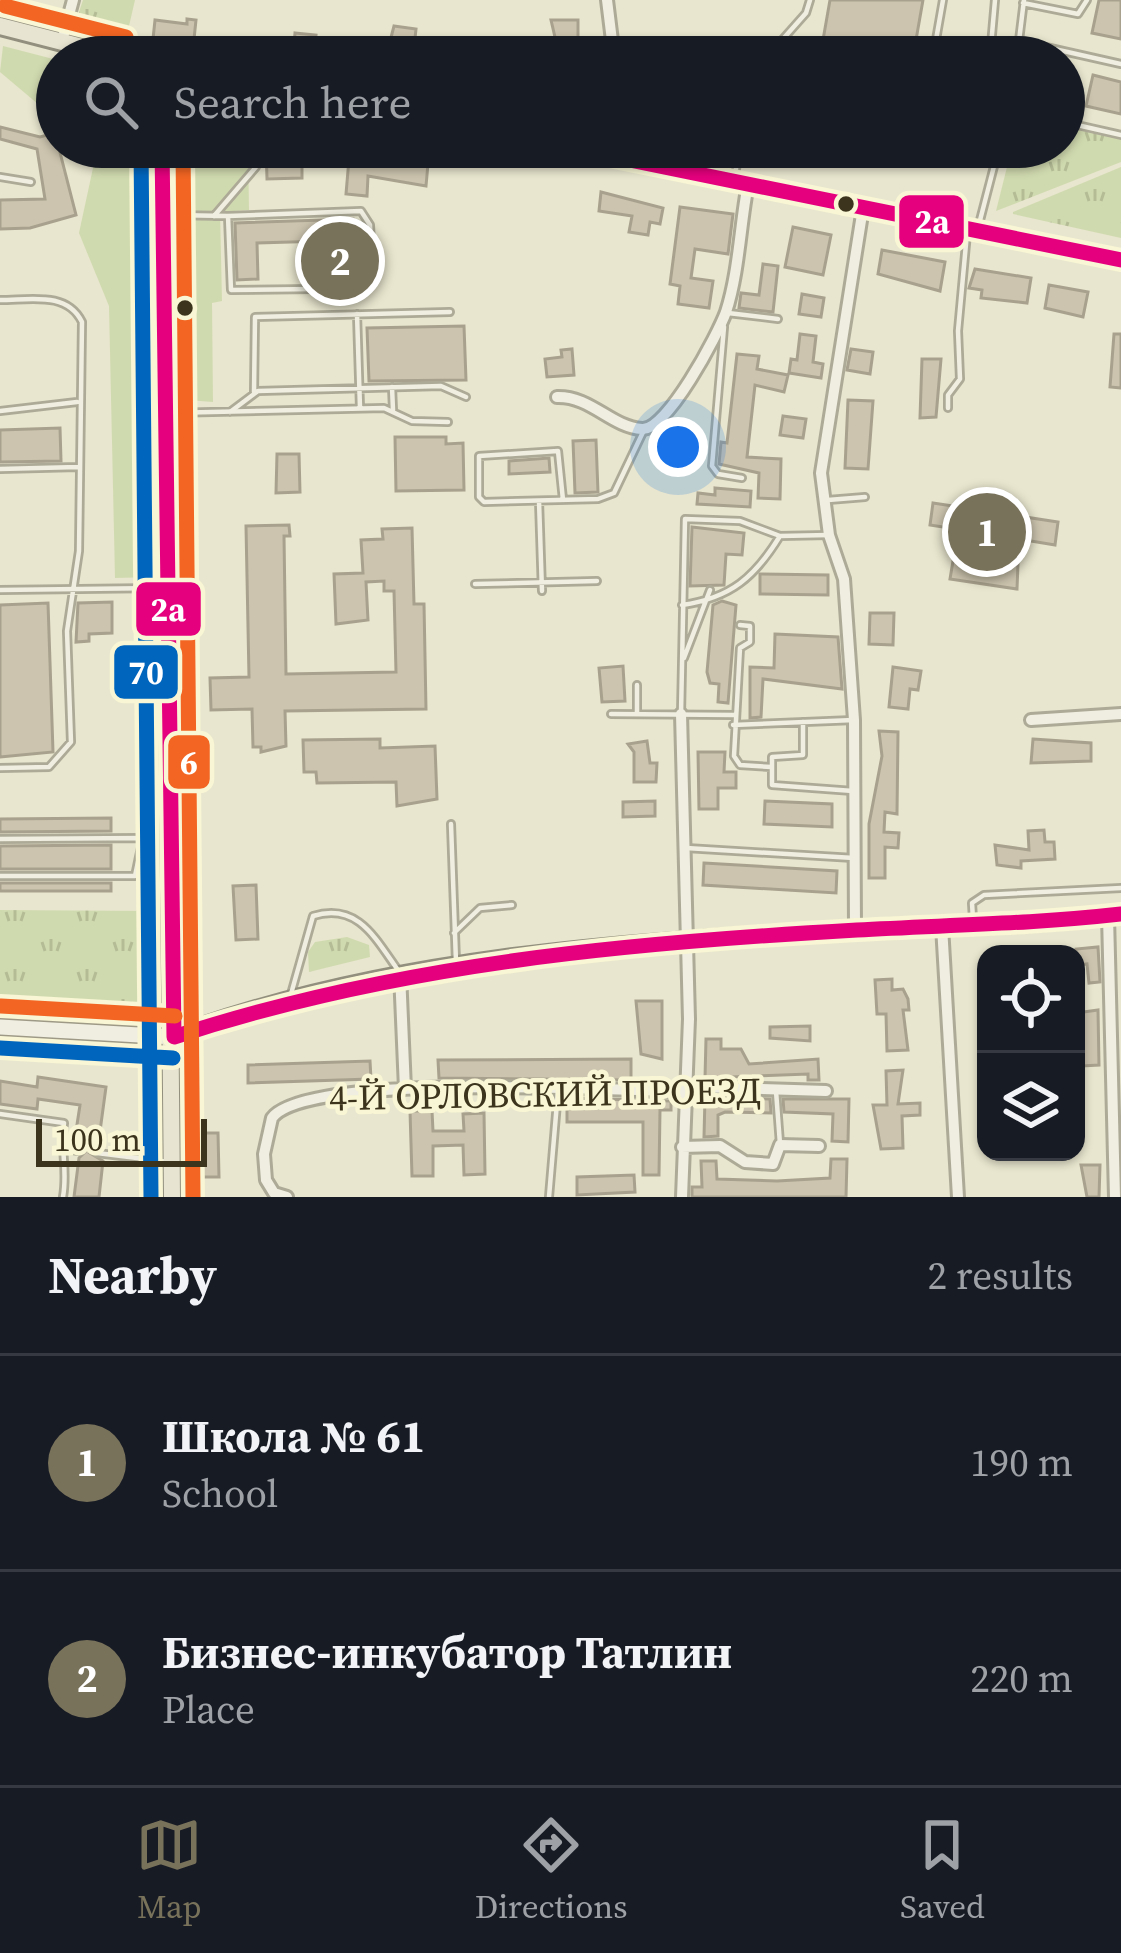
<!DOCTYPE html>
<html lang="en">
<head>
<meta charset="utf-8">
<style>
  :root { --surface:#171b24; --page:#20242c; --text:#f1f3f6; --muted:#9ea1a6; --line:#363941; --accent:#79725b }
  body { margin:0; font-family:"Source Serif 4",serif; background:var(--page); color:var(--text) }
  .controls { position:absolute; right:36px; bottom:36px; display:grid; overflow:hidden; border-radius:24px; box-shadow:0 3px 9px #0004 }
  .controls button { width:108px; height:108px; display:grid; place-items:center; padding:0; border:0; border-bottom:3px solid var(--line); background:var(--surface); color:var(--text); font:60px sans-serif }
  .scale { position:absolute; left:36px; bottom:30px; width:171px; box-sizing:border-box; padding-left:12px; border:6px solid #3d341d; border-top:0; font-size:33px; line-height:42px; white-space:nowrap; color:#3d341d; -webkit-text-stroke:9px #f8f6d4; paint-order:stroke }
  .you { position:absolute; left:678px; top:447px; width:42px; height:42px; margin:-30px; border:9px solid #fff; border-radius:50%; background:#1a73e8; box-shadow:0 0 0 18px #1a73e833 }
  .badge { display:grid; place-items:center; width:78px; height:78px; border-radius:50%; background:var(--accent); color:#fff; font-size:39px; font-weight:700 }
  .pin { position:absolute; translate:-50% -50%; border:6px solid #fff; box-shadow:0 3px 12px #0006 }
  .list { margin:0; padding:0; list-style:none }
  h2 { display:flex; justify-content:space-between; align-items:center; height:156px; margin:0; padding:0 48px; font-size:51px }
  h2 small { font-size:39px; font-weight:400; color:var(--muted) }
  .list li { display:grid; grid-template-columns:78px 1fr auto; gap:36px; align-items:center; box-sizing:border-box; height:216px; padding:0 48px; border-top:3px solid var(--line) }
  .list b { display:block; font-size:45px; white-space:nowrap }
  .list p { margin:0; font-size:39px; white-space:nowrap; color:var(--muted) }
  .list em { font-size:39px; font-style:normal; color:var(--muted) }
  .icon { flex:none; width:66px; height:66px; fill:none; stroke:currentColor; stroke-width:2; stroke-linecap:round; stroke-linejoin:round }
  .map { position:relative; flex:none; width:1121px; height:1197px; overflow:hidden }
  .search { position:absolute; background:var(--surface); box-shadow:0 3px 9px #0004; left:36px; right:36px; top:36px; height:132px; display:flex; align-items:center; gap:30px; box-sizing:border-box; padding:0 42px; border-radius:66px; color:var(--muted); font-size:45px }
  .sheet { height:588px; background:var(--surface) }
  nav { display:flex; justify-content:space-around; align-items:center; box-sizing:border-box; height:168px; border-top:3px solid var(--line); background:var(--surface); font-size:33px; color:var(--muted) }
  nav a { display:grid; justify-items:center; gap:6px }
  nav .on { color:var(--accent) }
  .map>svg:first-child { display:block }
  .grass { fill:url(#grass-tufts) }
  .green { fill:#d0daaf }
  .building { fill:#ccc4ae; stroke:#a8a18d; stroke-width:3 }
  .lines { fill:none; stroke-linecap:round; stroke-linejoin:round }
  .lane-casing { stroke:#adaa97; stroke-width:10 }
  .street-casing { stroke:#adaa97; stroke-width:16 }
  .secondary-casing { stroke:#9d9986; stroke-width:21 }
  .primary-casing { stroke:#928f7e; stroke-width:22 }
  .lane { stroke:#efeee0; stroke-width:4.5 }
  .street { stroke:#efeee0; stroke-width:10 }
  .secondary { stroke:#efeee0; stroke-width:15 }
  .primary { stroke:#e7e5d1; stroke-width:16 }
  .bus-1-casing { stroke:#f8f6d4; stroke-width:24 }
  .bus-2-casing { stroke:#f8f6d4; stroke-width:24 }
  .bus-3-casing { stroke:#f8f6d4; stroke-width:24 }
  .bus-1 { stroke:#e5007d; stroke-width:15 }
  .bus-2 { stroke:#0065bd; stroke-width:15 }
  .bus-3 { stroke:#f26522; stroke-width:15 }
  .bus-dot { fill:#3d341d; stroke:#f8f6d4; stroke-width:4.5 }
  .labels { text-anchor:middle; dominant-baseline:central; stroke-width:9; stroke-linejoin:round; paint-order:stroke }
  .street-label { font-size:36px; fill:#3d341d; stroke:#f8f6d4 }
  .line-badge { stroke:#f8f6d4; stroke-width:4.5 }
  .badge-label { font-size:33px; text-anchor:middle; font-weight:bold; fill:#fff }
</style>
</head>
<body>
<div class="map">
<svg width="1121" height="1197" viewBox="0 0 1121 1197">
  <defs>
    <pattern id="grass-tufts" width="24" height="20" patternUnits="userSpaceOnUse" patternTransform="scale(3)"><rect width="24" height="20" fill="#d0daaf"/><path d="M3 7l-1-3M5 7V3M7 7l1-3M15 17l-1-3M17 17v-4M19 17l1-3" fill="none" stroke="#b4bc96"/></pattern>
  </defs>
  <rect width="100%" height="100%" fill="#e8e6ce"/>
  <!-- grass -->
  <path class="grass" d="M83,0H135L126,39L75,24Z
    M1077,126L1121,136V162L996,211L1012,147H1064V138L1074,140Z
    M1121,167V238L1013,214V212Z
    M0,910L152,911L151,1015L136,1025L0,1012Z
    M347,937L369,945L370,957L309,972L308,952L315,942Z"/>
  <!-- green -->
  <path class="green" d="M3,46L57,60V120L0,72Z
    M88,147H148L155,577L115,578L109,306L79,233L96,154Z
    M199,147H248L249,210L220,212L222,301L212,303L213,402L187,400L190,153Z"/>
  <!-- building -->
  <path class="building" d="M830,0H923L913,57H820Z
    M1099,0H1121V39L1092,33Z
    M187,19L196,20L194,39H153L155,20L187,24Z
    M551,20H578V50H558Z
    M394,26L416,29L413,57H352L355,43L388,49Z
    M295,33L316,35L314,57H293Z
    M1093,75L1121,82V114L1086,106Z
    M0,127L40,137L55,133L76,215L30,228L0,229V200L45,199L37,149L0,139Z
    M266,147H310V156H302V178L267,179Z
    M350,147L429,153L426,186L368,176L367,196L346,194Z
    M601,192L663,208L660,224L650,222L648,235L629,232L632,216L599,211Z
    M680,207L733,214L728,254L695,249L691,278L713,281L709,308L678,304L680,286L670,284Z
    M353,219L356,287L326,288L325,241L257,243L258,279L237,280L235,223Z
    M793,227L831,235L823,275L785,267Z
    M882,250L945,262L940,291L878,274Z
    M763,264L778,266L773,312L739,308L741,293L759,295Z
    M975,269L1031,278L1027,303L981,298L982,290L969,288Z
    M1049,285L1088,292L1083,317L1045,308Z
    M802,294L824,298L821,317L799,314Z
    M464,326L466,380L369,381L367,328Z
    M800,334L816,336L813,362L823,364L821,378L789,373L791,359L797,360Z
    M1114,334H1121V388L1110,387Z
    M572,349L574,375L547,377L545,359L562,357L561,350Z
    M851,349L873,352L870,374L847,370Z
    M737,354L759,356L757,369L788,375L784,392L755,385L747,457L781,459L780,499L758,498L759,473L719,464L721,442L727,443Z
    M922,359H941L936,417L920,418Z
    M848,400L873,401L868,469L845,468Z
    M783,416L806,419L803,438L780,435Z
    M60,428L61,461L0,462V430Z
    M395,437H446V444L463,443L464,490L396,491Z
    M596,440L598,492L575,493L573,441Z
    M277,454H299L300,492L276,493Z
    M549,458L550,472L509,474V461Z
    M715,488L751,491L750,507L697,504L698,493L715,495Z
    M933,503L1058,522L1055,545L1019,539L1017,589L950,579L953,561L997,568L1001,536L930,525Z
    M289,525L290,536H284L286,674L396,672L394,591H384V581L366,582L368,620L336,624L334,574L363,573L361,540L383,539L382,529L412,528L414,604H424L426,709L285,711L286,746L261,752V747H253L252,709L211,710L210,678L249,677L246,526Z
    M692,527L744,533L742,555L726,554L724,585L690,586Z
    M760,574L828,575V595L760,594Z
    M722,601L736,605L728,703L718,702L719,684L710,683L707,672L713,605Z
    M112,602V633L89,634V641L76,642L78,603Z
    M48,603L53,752L0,757V605Z
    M870,613H894L893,645L869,644Z
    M775,634L838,637L842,689L763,679L761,717L750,718V667L774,668Z
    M623,666L625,701L602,702L599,668Z
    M893,667L921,671L918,690L910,689L908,709L889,707Z
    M879,731L898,732L897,814L885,812L884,832L899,833L898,848L885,847V878H869V824L882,756Z
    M380,739V748L435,746L437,799L397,806L396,782L317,783L316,772H304L303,740Z
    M1033,739L1091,743V761L1031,763Z
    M647,741L650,763H657L656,782H634V752L628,744Z
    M698,752H725L724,772H736V788H718V809H699Z
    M655,801V816L623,817V802Z
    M765,801L832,804V827L764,824Z
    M111,818V831L0,832V819Z
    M1044,830L1045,842H1054L1055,859L1021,861V868L997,865L995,845L1029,850L1028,831Z
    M111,845V869H0V846Z
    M704,863L837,871L836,893L703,885Z
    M0,883H111V891H0Z
    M256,885L258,939L236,940L233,886Z
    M1098,947L1100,982L1089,983L1087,964L1076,965V949Z
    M892,979V990L903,989L908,999L909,1010H903L908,1050L887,1051L886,1014H877L875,980Z
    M636,1001H662V1059L641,1054Z
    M1098,1010L1099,1065L1082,1066L1076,1013Z
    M810,1026V1041L770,1038V1027Z
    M706,1039H721V1049H741L749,1064L818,1059L819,1080H808V1074L705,1078Z
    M631,1059V1080L439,1078L438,1060Z
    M370,1061L371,1079L248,1083V1065Z
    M903,1070L898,1104L920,1103V1115L902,1116L903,1148L881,1149L873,1105H887L886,1071Z
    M38,1077L106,1087L98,1146L90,1153L103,1161L99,1197H74L79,1158L87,1150L74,1144L80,1105L38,1099L37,1109L0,1104V1081L37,1087Z
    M705,1097L770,1099L771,1113L725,1112L718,1115V1136L704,1137Z
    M567,1098L671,1101V1110H660L659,1175H643V1122H567Z
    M783,1099H849L848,1142L832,1141L833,1114L784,1112Z
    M410,1111H432L433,1131H464L463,1114L484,1113L485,1174L464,1175L463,1145L433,1146V1176H412Z
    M201,1133H218L219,1177H201Z
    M831,1159H847L846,1197H692V1187H702L701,1161H716L717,1179L777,1181L830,1178Z
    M1081,1165H1100L1099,1197H1087Z
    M634,1175L635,1192L577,1195V1177Z"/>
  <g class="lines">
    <!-- lane casing -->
    <g class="lane-casing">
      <path id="lane" d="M1023,3L1078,14L1087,0
        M1019,41L1121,64
        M767,57L806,13L810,0
        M933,57L943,0
        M990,57L995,0
        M1017,57L1024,0
        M1064,122L1121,135
        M0,177L31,182
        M734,177L741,147
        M171,215L228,216L231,290L315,289
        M214,216L256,167L257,147
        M228,216L361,211L370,225L372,263
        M978,228L999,147
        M0,300C30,300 67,291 82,322L79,551L67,631L71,742L49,767L0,768
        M728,313L778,319
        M357,314L360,408
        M724,327L712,466L718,474L742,478
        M392,387L393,410
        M254,392L255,317L450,312
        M948,408V395L960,379L958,331L967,233
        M0,411L77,402
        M230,412L258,391L441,386L466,397
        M168,413L384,408L412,421L448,422
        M0,469L78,467
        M563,500L558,451L479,456V497L484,502L598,499L614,493L644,430
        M828,500L865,497
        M539,501L542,591
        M475,584L597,581
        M0,590L159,588
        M682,605C731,598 755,577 780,536
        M740,625L750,626V642L740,648L734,756L740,765L771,767
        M684,658L710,590
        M637,685V714
        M611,714L734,715
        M681,714L685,519L740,521L780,536L829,535
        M803,722V755L772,757V785L853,791
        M733,725L854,720
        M451,824L456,962
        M0,839L143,838L135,876H0
        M686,848L854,858
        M973,919L972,903L984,895L1121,888
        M454,933L480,908L512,905
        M291,994L313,916C359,902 376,940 400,973
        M776,1091L780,1144
        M0,1114L64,1123C60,1150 68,1169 63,1197
        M60,1149L80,1151
        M97,1153L169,1162
        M549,1197L558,1091"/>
    </g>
    <!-- street casing -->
    <g class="street-casing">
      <path id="street" d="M607,0L614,57
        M62,41L73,0
        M557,397C591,396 611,427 642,429C667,431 718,334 726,312C739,272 740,225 748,184
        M681,714L689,1019L682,1197
        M1031,720L1121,714
        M1108,916L1115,1197
        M942,926L958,1197
        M855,930L854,720L844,579L829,535L821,473L863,208
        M400,973L405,1089
        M682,1147L720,1146L745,1162L773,1164L780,1145L819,1146
        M287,1197L274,1193L266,1180L264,1154L272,1118C307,1072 613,1091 682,1091L697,1087L826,1091"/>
    </g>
    <!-- secondary casing -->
    <g class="secondary-casing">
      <path id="secondary" d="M0,1027L174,1037"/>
    </g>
    <!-- primary casing -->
    <g class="primary-casing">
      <path id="primary" d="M0,26L121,57
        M162,147L172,1197
        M566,147L1121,260
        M174,1037C393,956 625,944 857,930C944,925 1034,925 1121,914"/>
    </g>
    <!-- lane -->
    <use href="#lane" class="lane"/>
    <!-- street -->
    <use href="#street" class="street"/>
    <!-- secondary -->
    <use href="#secondary" class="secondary"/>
    <!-- primary -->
    <use href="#primary" class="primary"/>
    <!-- bus-1 casing -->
    <g class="bus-1-casing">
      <path id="bus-1" d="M162,147L174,1037C397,964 624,943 857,930C945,925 1033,924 1121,914
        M566,147L1121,260"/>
    </g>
    <!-- bus-2 casing -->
    <g class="bus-2-casing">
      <path id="bus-2" d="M141,147L151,1197
        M0,1048L173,1058"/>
    </g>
    <!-- bus-3 casing -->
    <g class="bus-3-casing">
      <path id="bus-3" d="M5,6L126,37
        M183,147L193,1197
        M1,1006L175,1016"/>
    </g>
    <!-- bus-1 -->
    <use href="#bus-1" class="bus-1"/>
    <!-- bus-2 -->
    <use href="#bus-2" class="bus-2"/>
    <!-- bus-3 -->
    <use href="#bus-3" class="bus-3"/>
  </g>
  <!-- markers -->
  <g class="bus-dot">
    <circle cx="846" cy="204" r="10"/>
    <circle cx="185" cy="308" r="10"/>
  </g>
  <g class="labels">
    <!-- street labels -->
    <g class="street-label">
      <text transform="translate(545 1094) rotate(-1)">4-Й ОРЛОВСКИЙ ПРОЕЗД</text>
    </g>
  </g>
  <g class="line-badge">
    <rect x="897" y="193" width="69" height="57" rx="12" fill="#e5007d"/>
    <rect x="134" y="580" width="69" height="58" rx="12" fill="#e5007d"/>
    <rect x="112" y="643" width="68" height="58" rx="12" fill="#0065bd"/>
    <rect x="166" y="733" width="46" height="58" rx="12" fill="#f26522"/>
  </g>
  <g class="badge-label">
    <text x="932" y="233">2а</text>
    <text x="168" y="621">2а</text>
    <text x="146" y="684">70</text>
    <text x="189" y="774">6</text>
  </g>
</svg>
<div class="controls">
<button><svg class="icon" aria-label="locate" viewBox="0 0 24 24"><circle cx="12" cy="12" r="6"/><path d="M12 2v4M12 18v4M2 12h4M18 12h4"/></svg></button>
<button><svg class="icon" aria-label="layers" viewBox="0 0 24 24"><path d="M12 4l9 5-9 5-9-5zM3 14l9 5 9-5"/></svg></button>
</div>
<div class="scale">100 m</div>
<div class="you"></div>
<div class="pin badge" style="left:987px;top:532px">1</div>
<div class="pin badge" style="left:340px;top:261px">2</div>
<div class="search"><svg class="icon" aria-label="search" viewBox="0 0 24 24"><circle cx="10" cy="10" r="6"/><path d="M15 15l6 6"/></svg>Search here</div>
</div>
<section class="sheet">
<h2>Nearby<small>2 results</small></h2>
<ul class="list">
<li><span class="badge">1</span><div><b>Школа № 61</b><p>School</p></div><em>190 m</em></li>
<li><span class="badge">2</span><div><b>Бизнес-инкубатор Татлин</b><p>Place</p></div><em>220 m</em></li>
</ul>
</section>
<nav>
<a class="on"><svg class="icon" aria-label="map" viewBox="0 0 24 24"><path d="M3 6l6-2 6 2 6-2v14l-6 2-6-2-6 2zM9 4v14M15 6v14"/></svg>Map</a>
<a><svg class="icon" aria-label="directions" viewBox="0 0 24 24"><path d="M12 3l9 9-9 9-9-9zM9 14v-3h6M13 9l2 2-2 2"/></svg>Directions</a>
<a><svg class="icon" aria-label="saved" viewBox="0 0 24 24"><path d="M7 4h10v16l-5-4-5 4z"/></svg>Saved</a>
</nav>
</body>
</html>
